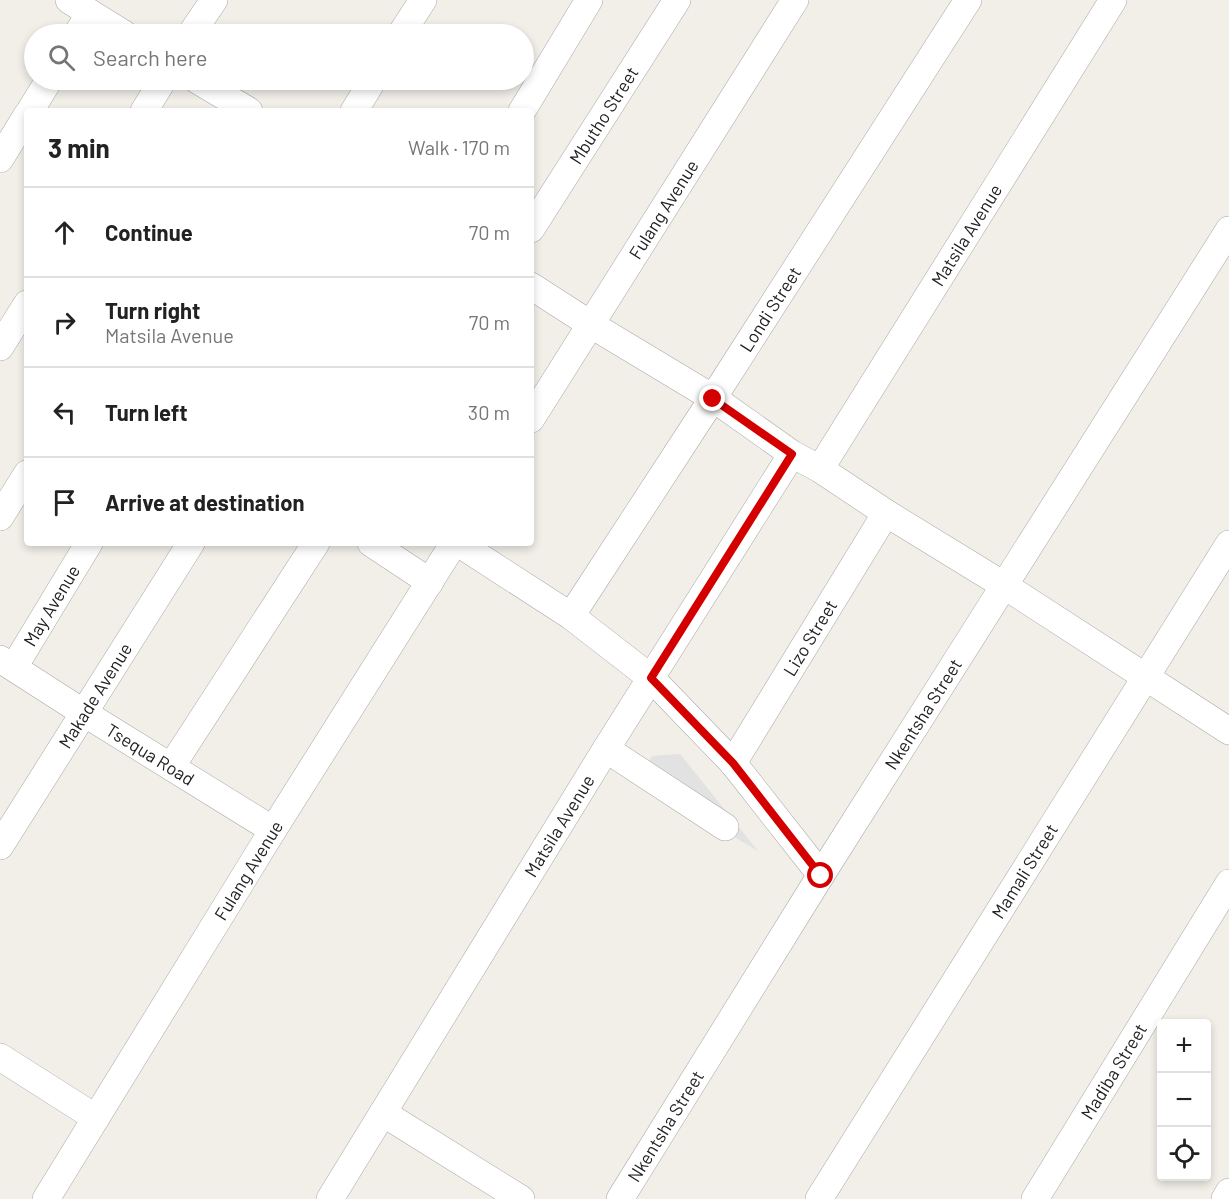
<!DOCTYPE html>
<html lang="en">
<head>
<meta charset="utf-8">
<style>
  :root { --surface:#fff; --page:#f6f6f6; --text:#222; --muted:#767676; --line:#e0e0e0 }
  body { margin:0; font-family:Barlow,sans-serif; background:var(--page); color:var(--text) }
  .controls { position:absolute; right:18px; bottom:18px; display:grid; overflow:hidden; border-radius:6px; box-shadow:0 3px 9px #0003 }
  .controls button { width:54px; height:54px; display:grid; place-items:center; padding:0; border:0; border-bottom:2px solid var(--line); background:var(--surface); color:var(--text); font:30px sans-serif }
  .stop { position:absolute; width:18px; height:18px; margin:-14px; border:4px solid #d40000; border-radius:50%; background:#fff }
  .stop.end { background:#d40000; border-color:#fff; box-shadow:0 2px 6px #0008 }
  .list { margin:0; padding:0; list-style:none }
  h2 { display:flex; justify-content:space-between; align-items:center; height:78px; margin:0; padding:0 24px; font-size:26px }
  h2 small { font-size:20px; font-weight:400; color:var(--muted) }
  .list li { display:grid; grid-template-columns:39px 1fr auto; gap:18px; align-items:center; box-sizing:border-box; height:90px; padding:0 24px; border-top:2px solid var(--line) }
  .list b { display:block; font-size:22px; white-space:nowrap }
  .list p { margin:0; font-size:20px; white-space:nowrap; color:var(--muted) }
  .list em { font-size:20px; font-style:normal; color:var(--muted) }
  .icon { flex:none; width:33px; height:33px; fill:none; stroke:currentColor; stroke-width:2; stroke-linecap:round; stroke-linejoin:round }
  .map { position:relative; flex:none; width:1229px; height:1199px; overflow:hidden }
  .search { position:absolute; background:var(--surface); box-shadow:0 3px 9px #0003; left:24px; top:24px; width:510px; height:66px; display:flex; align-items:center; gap:15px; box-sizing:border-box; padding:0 21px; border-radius:33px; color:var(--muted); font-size:22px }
  .panel { position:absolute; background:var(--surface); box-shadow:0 3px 9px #0003; left:24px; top:108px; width:510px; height:438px; border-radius:6px }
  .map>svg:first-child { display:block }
  .parking { fill:#e2e2e2 }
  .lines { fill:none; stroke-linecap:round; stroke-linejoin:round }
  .minor-casing { stroke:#a9a9a9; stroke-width:28 }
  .minor { stroke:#fff; stroke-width:27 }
  .route { stroke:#d40000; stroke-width:8 }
  .labels { text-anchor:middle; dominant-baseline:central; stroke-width:6; stroke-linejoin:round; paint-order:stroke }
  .street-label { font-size:18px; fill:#222; stroke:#fff }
</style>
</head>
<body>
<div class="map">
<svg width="1229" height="1199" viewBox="0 0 1229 1199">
  <rect width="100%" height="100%" fill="#f2efe9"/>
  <!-- parking -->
  <path class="parking" d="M680,754L758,851L639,780L652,756Z"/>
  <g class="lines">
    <!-- minor casing -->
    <g class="minor-casing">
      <g id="minor">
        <path d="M69,0L124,34"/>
        <path d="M77,34L90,13"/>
        <path d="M191,34L214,0"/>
        <path d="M401,34L423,0"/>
        <path d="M197,80L249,111"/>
        <path d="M30,111L49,80"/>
        <path d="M144,111L163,80"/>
        <path d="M354,111L373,80"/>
        <path d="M522,111L589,0"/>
        <path d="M0,159L27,115"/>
        <path id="s1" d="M531,229L677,0"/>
        <path d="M531,286L590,324L713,398L792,454L820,469L886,513L1005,586L1229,731"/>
        <path d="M0,347L27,304"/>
        <path id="s2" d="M531,419L795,0"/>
        <path id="s3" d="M820,469L1113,0"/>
        <path d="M0,517L27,474"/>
        <path d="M371,543L430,582"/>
        <path d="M458,543L571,616L651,678L733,763L821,875"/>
        <path id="s4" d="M571,616L713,398L968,0"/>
        <path id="s5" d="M0,659L84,713L273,830"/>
        <path id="s6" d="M14,667L89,543"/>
        <path d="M606,749L725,827"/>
        <path id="s7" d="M733,763L886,513"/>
        <path d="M171,767L316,543"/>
        <path id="s8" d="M0,846L191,543"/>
        <path d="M0,1057L96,1118"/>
        <path d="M383,1113L521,1199"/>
        <path id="s9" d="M46,1199L273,830L454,543"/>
        <path id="s10" d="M330,1199L606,749L792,454"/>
        <path id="s11" d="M620,1199L821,875L1229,230"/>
        <path id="s12" d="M819,1199L1229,544"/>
        <path id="s13" d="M1035,1199L1229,883"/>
        <path d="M1225,1199L1229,1192"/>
      </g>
    </g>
    <!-- minor -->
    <use href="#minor" class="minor"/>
  </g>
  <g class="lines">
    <!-- route -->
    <path class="route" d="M713,399L792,454L651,678L733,763L821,876"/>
  </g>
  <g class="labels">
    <!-- street labels -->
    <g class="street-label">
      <text stroke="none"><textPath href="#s1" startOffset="135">Mbutho Street</textPath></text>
      <text stroke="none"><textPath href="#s2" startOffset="248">Fulang Avenue</textPath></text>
      <text stroke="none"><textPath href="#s3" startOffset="276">Matsila Avenue</textPath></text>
      <text stroke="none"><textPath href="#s4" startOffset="366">Londi Street</textPath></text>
      <text stroke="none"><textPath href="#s6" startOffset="72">May Avenue</textPath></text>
      <text stroke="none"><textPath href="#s7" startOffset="147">Lizo Street</textPath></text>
      <text stroke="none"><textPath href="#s8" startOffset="178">Makade Avenue</textPath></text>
      <text stroke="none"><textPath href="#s11" startOffset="572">Nkentsha Street</textPath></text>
      <text stroke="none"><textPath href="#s5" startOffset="178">Tsequa Road</textPath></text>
      <text stroke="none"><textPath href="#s10" startOffset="438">Matsila Avenue</textPath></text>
      <text stroke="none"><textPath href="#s9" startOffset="386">Fulang Avenue</textPath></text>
      <text stroke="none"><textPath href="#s12" startOffset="387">Mamali Street</textPath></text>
      <text stroke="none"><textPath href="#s13" startOffset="150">Madiba Street</textPath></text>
      <text stroke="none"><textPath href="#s11" startOffset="86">Nkentsha Street</textPath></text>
    </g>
  </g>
</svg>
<div class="controls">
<button>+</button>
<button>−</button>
<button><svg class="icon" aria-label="locate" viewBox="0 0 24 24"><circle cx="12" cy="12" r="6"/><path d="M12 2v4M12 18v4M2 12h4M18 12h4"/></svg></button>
</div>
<div class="stop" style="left:821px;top:876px"></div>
<div class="stop end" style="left:713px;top:399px"></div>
<div class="search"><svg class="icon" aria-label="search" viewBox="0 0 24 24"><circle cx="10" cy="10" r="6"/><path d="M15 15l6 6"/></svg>Search here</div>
<section class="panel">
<h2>3 min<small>Walk · 170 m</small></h2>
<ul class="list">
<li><svg class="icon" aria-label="ahead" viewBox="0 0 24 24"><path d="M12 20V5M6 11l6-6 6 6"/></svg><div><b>Continue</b></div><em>70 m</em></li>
<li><svg class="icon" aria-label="right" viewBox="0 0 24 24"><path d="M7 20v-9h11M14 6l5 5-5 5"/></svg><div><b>Turn right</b><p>Matsila Avenue</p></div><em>70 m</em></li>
<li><svg class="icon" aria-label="left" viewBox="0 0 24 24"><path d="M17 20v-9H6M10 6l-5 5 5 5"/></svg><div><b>Turn left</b></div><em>30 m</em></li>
<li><svg class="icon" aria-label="arrive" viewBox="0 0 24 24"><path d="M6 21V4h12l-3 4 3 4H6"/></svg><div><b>Arrive at destination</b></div></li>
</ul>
</section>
</div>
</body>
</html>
